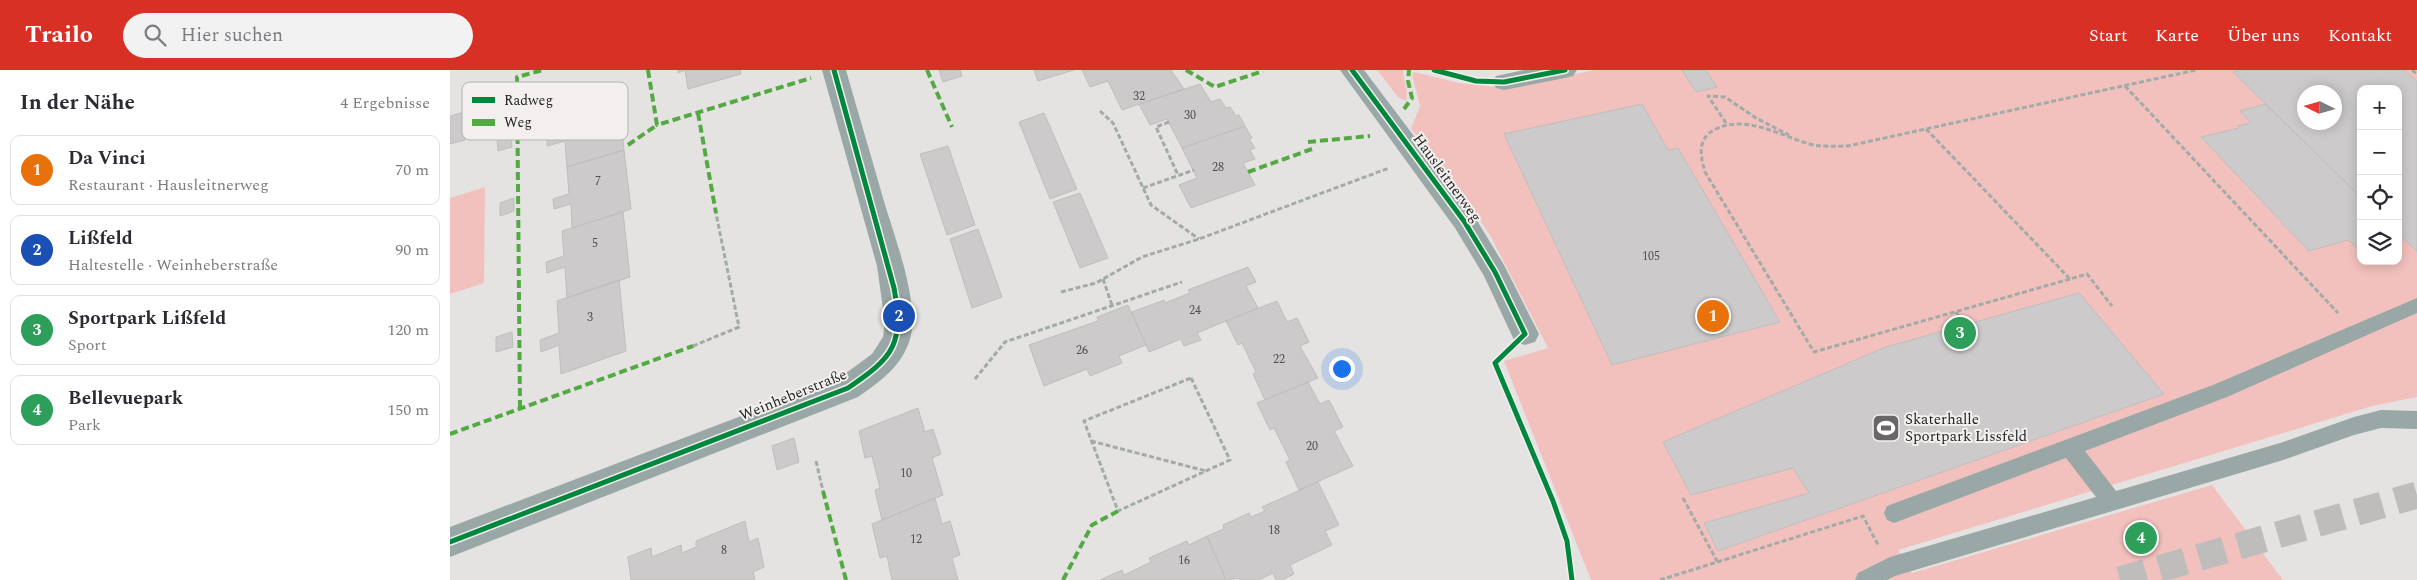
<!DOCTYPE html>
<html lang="de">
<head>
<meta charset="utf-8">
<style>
  :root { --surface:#fff; --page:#f2f2f3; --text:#2b2b33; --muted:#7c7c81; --line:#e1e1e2; --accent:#d93025 }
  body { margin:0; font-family:Spectral,serif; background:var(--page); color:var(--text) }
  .controls { position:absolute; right:15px; top:15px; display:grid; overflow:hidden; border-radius:10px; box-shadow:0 2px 12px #0003 }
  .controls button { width:45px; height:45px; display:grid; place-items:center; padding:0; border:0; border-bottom:1px solid var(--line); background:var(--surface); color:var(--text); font:25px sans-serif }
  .compass { position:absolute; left:1847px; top:15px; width:45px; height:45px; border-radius:50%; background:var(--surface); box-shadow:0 2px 12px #0003; rotate:275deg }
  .you { position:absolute; left:891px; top:298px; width:18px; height:18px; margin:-12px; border:4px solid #fff; border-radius:50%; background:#1a73e8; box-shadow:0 0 0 8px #1a73e833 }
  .badge { display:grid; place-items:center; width:32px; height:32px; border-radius:50%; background:var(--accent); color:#fff; font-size:16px; font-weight:700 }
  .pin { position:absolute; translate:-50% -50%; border:2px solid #fff; box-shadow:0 1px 5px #0006 }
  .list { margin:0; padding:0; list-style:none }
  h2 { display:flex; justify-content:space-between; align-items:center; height:65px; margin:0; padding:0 20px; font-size:21px }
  h2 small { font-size:16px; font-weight:400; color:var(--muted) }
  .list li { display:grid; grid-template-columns:32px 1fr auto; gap:15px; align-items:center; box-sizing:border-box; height:70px; margin:0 10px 10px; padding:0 10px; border:1px solid var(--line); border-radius:10px }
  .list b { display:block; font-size:19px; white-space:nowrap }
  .list p { margin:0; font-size:16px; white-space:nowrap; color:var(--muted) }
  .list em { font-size:16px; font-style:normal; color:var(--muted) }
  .icon { flex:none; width:28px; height:28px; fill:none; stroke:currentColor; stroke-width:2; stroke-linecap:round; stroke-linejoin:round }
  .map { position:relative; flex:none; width:1967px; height:510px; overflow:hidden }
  header { display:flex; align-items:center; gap:30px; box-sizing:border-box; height:70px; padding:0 25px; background:var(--accent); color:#fff }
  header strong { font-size:24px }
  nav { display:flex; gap:28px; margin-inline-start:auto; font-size:18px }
  .search { width:350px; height:45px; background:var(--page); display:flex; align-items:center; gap:12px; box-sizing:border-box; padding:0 18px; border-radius:28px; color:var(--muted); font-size:19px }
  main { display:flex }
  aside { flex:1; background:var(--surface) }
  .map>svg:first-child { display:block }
  .green { fill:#f3c1bd; fill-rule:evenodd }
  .building { fill:#cccaca; stroke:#bfbebd; fill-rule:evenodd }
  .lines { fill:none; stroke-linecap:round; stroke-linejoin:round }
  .highway-tunnel { stroke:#bebdbc; stroke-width:27; stroke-dasharray:27 14; stroke-linecap:butt }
  .path { stroke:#a2aba8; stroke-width:3; stroke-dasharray:5 2.5; stroke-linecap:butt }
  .lane { fill:#99a8a6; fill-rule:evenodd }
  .street { fill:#99a8a6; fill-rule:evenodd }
  .quiet { stroke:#53aa43; stroke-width:4; stroke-dasharray:8 4; stroke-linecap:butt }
  .cycleway-casing { stroke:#f3efee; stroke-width:8 }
  .cycleway { stroke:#00873e; stroke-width:5 }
  .labels { text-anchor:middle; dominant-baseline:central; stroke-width:4; stroke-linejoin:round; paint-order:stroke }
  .number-label { font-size:12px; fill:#504e4e }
  .street-label { font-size:15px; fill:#242323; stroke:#f3efee }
  .poi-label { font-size:15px; fill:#242323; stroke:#f3efee; text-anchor:start }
  .key { fill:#f3efee; stroke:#b5b2b1; stroke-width:1 }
  .key-label { font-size:14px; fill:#242323 }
</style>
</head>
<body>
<header>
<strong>Trailo</strong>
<div class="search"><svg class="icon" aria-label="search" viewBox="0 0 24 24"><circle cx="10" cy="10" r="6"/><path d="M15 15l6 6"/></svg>Hier suchen</div>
<nav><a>Start</a><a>Karte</a><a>Über uns</a><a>Kontakt</a></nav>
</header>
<main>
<aside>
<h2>In der Nähe<small>4 Ergebnisse</small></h2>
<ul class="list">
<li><span class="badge" style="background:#e8710a">1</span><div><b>Da Vinci</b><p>Restaurant · Hausleitnerweg</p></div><em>70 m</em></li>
<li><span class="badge" style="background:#1a4fb4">2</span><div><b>Lißfeld</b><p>Haltestelle · Weinheberstraße</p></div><em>90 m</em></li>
<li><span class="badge" style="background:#2e9e5b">3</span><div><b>Sportpark Lißfeld</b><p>Sport</p></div><em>120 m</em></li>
<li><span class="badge" style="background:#2e9e5b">4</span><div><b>Bellevuepark</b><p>Park</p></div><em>150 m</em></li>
</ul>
</aside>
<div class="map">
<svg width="1967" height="510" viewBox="0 0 1967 510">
  <rect width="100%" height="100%" fill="#e5e3e2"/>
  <!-- green -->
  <path class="green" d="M927,0H953C953,10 959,21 956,31L948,27Z
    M1145,0H1967V327L1922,336L1448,480L1462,503L1762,415L1833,510H1141L1054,291L1098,278L1040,165L997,101L961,59L970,36L962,4L964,2L1009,13L1056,18ZM1911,19H1948V191H1911ZM1854,22H1884V52H1854Z
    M35,117L34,213L0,224V128Z"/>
  <!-- building -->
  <path class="building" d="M228,0H290L291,4L238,19L235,0L228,3Z
    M489,0H510L512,6L493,12Z
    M584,0H624L588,11Z
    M632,0H721L734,19L672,40L658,11L640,17Z
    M1232,0H1256L1267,17L1246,22Z
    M1792,0H1954L1967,11V182L1948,163V19H1911V127L1783,2ZM1854,22H1884V52H1854Z
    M750,14L761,32L770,29L776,38L780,37L786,46L789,45L795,56L732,78L717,49L700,55L689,34Z
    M168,25L174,80L117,97L115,71L97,76V68L113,63L112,41Z
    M1192,34L1218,80L1228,78L1330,252L1162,295L1054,64Z
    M1815,34L1911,127V177L1907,178L1898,170L1859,181L1751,67L1789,58L1787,56L1801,53L1790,41Z
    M14,42L15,70L0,74V46Z
    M594,43L627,119L600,129L569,52Z
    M795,56L802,68L799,69L805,78L800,80L805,89L793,93L805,115L741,138L729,115L747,108L732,78Z
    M61,65L62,77L48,81L47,69Z
    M498,76L525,155L497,165L470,84Z
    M174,80L181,139L122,158L121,134L104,139L103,129L119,124L117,97Z
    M630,123L658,188L630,198L603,132Z
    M64,128V141L50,146V133Z
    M173,142L180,207L117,228L115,197L97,203L96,192L114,186L112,161Z
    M528,159L552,227L522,238L500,169Z
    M798,197L806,212L796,216L808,238L747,263L751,270L734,276L731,269L699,282L682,242L714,230L715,233L740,223L738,220Z
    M169,210L176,281L111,304L109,275L91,282L90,270L109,263L107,231Z
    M1629,223L1714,324L1268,481L1254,453L1359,423L1343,398L1241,425L1213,372L1436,277Z
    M827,231L837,252L847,248L859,272L850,276L868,308L815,330L803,304L806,302L792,273L788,275L776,251Z
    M678,235L696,275L669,286L672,293L640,306L637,299L594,316L579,275L648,251L647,247Z
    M62,262L63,277L46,282V267Z
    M858,312L870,334L879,330L893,357L884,361L903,396L849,420L836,392L840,390L824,358L820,360L807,333Z
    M468,338L475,362L483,359L491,384L482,388L493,425L432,450L425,420L430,418L422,386L415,388L409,361Z
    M344,368L349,392L327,400L322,376Z
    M868,412L889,455L875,461L882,475L840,495L844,504L832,510H826L823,503L809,510H790L789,508L776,510L757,466L774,459L773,455L799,443L801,447L815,441L812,437Z
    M485,428L492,454L500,451L510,485L502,488L508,510H442L437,486L430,488L422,454Z
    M295,451L299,472L308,468L314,497L303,502L305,510H181L178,487L201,478L202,487L231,475L232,483L246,477V471Z
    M757,466L776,510H650L672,500L674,505L701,492L699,488L737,471L739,475Z"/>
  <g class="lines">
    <!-- highway-tunnel -->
    <path class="highway-tunnel" d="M1670,510L1967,425"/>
    <!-- path -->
    <path class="path" d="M1962,0L1967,4
      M1675,16L1888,243
      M650,41L663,53L701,135L749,169
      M719,52L706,57L728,105
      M1276,53L1258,26L1275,27L1306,48L1339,65
      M1476,59L1620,209L1637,204L1662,236
      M693,118L744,100
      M653,209L662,235
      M1620,209L1364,282L1255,102C1250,85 1247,68 1266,59C1298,44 1332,67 1363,75C1375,77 1386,76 1398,76L1746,0
      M611,222L646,213L692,187L749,169L939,98
      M1506,242L1515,255
      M243,276L289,257L266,143
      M741,308L780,390L668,441L634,351Z
      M525,309L555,272L732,212
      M641,371L756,401
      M366,391L373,421
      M1233,428L1268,493
      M1210,510L1413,446L1428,475"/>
    <!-- lane -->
    <path class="lane" d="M1967,228V243L1777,327L1635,381L1666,421L1830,373L1904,347L1931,340L1967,341V359L1931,358L1904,365L1830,391L1445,506L1437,510H1405L1408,503L1440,487L1646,427L1616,388L1444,453L1437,450L1434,443L1437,436L1763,315Z"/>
    <!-- street -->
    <path class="street" d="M372,0H396C408,43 421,85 433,128C443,163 471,234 460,269C452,296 431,311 408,327L0,487V457L388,309L422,284L433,267L435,253L427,196Z
      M890,0H914L1023,144L1054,195L1089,264L1085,272L1075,275L1065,272L1034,206L1005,158Z
      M1074,0H1127L1123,6L1115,8L1054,20L1046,18L1042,12L1046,6Z"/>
    <!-- quiet -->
    <path class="quiet" d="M198,0L207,55L361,8
      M477,0L502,57
      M736,0L765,17L813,1
      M954,39L962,28L958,11L959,0
      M248,43L266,143
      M858,72L920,66
      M178,75L207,55
      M798,102L862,79
      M70,338L67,7L93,0
      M0,364L243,276
      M373,421L396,510
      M613,510L642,455L668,441"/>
    <!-- cycleway casing -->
    <g class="cycleway-casing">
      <path id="cycleway" d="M902,0L1014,151L1045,202L1075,264L1045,293L1103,431L1117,471L1122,510
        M984,0L1026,11L1054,12L1115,0
        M0,472L398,318C444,287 454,274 444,218L384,0"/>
    </g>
    <!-- cycleway -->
    <use href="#cycleway" class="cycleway"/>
  </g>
  <!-- icons -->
  <defs>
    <g id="stadium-square" transform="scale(1.4375)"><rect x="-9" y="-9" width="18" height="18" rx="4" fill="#686666" stroke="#f3efee"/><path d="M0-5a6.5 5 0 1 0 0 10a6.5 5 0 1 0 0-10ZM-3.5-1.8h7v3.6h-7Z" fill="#fff"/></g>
  </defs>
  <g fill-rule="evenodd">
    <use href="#stadium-square" x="1436" y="358"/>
  </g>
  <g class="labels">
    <!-- number labels -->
    <g class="number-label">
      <text x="689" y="26">32</text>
      <text x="740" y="45">30</text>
      <text x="768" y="97">28</text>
      <text x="148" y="111">7</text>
      <text x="145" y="173">5</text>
      <text x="1201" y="186">105</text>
      <text x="745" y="240">24</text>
      <text x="140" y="247">3</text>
      <text x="632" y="280">26</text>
      <text x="829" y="289">22</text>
      <text x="862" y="376">20</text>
      <text x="456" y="403">10</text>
      <text x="824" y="460">18</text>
      <text x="466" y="469">12</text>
      <text x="274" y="480">8</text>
      <text x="734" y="490">16</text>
    </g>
    <!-- street labels -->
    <g class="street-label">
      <text transform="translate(997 108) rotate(54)">Hausleitnerweg</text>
      <text transform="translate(343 325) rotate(-22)">Weinheberstraße</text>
    </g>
    <!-- poi labels -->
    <g class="poi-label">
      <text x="1455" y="349">Skaterhalle<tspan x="1455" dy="17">Sportpark Lissfeld</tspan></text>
    </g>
  </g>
  <!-- legend -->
  <rect x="12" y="12" width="166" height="58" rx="8" class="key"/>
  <rect x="22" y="27" width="23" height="6" fill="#00873e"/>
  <rect x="22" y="49" width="23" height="7" fill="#53aa43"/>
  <g class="key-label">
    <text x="54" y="35">Radweg</text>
    <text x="54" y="57">Weg</text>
  </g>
</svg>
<div class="controls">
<button>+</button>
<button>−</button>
<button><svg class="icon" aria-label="locate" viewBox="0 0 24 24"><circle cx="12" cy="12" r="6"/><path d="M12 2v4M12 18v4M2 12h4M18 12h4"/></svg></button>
<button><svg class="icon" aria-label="layers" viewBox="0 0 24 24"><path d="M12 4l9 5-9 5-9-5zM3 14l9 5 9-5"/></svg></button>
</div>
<svg class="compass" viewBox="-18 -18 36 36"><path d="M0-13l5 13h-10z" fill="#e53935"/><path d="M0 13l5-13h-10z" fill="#7c7c81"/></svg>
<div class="you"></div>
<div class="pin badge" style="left:1263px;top:246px;background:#e8710a">1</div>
<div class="pin badge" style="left:449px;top:246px;background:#1a4fb4">2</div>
<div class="pin badge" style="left:1510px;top:263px;background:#2e9e5b">3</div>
<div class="pin badge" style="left:1691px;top:468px;background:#2e9e5b">4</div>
</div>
</main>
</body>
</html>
